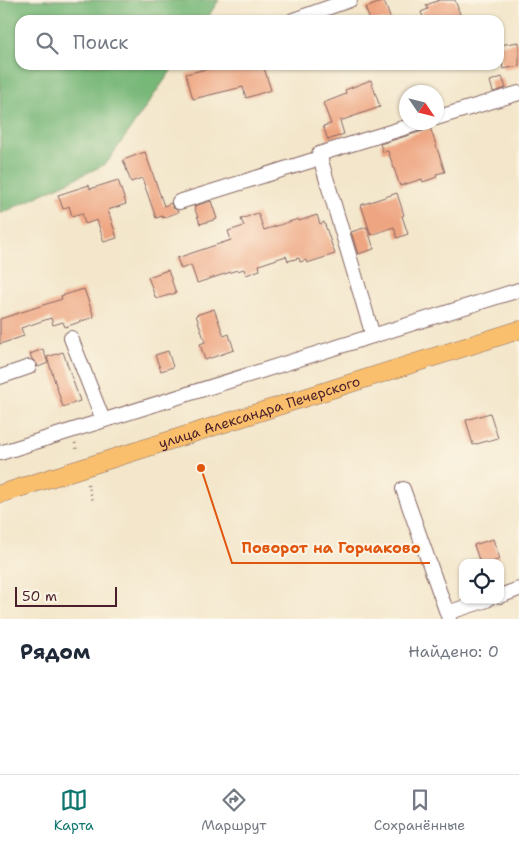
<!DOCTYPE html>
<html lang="ru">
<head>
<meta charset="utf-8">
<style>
  :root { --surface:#fff; --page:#f6f6f7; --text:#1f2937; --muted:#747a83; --line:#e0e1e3; --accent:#0f766e }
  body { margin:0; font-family:"Shantell Sans",sans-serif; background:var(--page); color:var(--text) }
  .controls { position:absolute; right:15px; bottom:15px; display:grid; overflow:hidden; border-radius:10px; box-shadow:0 1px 4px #0004 }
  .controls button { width:45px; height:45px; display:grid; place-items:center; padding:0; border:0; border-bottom:1px solid var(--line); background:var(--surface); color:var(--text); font:25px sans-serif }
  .compass { position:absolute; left:399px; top:85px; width:45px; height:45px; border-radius:50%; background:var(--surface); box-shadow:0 1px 4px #0004; rotate:125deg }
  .scale { position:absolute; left:15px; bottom:12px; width:102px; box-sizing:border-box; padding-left:5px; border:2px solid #4a1f2b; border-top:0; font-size:14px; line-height:18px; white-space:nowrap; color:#4a1f2b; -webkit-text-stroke:4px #fcf5e5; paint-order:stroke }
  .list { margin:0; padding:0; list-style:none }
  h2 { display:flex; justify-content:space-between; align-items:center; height:65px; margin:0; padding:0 20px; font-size:21px }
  h2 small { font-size:16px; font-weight:400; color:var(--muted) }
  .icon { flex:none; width:28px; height:28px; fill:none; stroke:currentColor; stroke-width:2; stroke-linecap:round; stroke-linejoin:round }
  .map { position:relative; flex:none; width:519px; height:619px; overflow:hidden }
  .search { position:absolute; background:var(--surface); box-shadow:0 1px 4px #0004; left:15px; right:15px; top:15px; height:55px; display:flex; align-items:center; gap:12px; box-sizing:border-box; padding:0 18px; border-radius:15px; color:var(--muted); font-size:19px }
  .sheet { height:155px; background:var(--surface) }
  nav { display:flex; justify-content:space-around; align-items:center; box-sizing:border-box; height:70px; border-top:1px solid var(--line); background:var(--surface); font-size:14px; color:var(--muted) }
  nav a { display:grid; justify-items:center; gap:2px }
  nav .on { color:var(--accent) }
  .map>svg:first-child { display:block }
  .forest { fill:#77b778; stroke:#606b52 }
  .building { fill:#eea581 }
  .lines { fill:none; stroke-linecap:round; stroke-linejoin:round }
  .minor-casing { stroke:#856563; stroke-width:16 }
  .major-casing { stroke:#856563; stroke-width:19 }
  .path { stroke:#856563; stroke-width:2.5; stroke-dasharray:1 4; stroke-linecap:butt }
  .minor { stroke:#fff; stroke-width:14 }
  .major { stroke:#f9bf6d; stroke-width:18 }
  .labels { text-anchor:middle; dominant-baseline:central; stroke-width:4; stroke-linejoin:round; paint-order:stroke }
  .street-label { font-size:14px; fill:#4a1f2b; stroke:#fcf5e5 }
  .leader { fill:none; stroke:#e0560e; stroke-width:2 }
  .callout-dot { fill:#e0560e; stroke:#fcf5e5; stroke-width:2 }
  .callout-label { font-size:15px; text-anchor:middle; font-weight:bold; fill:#e0560e; stroke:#fcf5e5; stroke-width:4; stroke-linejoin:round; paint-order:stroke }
</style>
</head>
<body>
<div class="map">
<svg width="519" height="619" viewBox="0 0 519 619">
  <rect width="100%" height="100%" fill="#fcf5e5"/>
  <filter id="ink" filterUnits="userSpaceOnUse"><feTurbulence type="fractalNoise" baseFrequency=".02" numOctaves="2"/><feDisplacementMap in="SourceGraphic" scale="10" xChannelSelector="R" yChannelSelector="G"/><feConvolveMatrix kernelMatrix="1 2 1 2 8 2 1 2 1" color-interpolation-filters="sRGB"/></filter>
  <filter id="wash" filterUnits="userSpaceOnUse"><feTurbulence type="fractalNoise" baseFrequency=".0096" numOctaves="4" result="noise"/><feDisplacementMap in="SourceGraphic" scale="20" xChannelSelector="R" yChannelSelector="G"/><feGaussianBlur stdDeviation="1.12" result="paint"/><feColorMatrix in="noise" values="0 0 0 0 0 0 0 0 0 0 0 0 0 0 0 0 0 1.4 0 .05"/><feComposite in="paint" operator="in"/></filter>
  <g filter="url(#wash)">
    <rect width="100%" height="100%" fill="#f3e6ca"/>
    <!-- forest -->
    <path class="forest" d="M0,0H219L206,20H20V65H175L106,164L0,214Z"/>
    <g id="blocks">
      <!-- building -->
      <path class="building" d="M440,0H455L462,20H424L421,12L428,9L426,5Z
        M384,1L391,20H370L365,8Z
        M519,42V66L503,69L499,45Z
        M223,65H263L271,90L246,98L243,87L193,99L186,74Z
        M502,77L506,88L493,92L490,81Z
        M371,80L380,107L340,121L344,134L328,140L323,126L331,124L323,103L346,94L345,90Z
        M430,127L445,172L436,174L437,177L423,182L422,179L400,186L388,151L383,152L380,144L426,130Z
        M145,152L164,206L171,203L173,208L177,210L178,212L163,218L162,216L156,218L142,178L131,182L123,160Z
        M118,180L126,204L108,210L117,238L104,242L97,220L85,224L82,213L72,216L69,206L63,209L58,195L89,185L90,189Z
        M397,193L404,215L402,216L408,234L397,238L394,227L371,235L361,205Z
        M211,201L217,219L200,224L194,206Z
        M258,213L264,230L298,219L299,221L317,215L320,224L324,222L335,254L307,263L306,260L300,262L299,258L288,261L286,256L259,265L260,270L246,275L244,269L237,271V270L197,283L191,265L181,269L177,258L231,240L228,231L244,226L241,219Z
        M367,227L374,249L358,254L351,232Z
        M168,270L176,293L156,299L148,277Z
        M84,289L94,317L65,327L63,322L53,325L51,318L21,328L24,336L0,344V319L62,299L61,296Z
        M214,309L224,336L229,334L234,350L205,360L200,344L205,342L196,315Z
        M43,349L48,363L38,367L37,364L32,359L30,354Z
        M168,351L173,367L161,371L155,355Z
        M63,352L80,401L63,407L47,357Z
        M490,413L498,438L473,445L466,420Z
        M493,539L500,559L490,563H480L474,545Z"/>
    </g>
  </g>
  <g filter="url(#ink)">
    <use href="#blocks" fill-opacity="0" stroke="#856563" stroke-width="1"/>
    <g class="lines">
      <!-- minor casing -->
      <g class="minor-casing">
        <path id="minor" d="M293,20L350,0
          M436,118L519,93
          M179,202L320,158
          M373,336L319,154L423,122
          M71,338L103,420
          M0,377L29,367
          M0,453L519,290
          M403,489L447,613
          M500,596L519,589
          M449,619L447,613L487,600"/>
      </g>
      <!-- major casing -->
      <g class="major-casing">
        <g id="major">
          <path id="s1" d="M0,494L519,330"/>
        </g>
      </g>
      <!-- path -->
      <path class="path" d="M75,443L77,451
        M88,484L93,501"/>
      <!-- minor -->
      <use href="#minor" class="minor"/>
      <!-- major -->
      <use href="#major" class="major"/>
    </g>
  </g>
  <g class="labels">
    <!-- street labels -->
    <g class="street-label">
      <text stroke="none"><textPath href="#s1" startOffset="272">улица Александра Печерского</textPath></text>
    </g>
  </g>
  <!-- callouts -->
  <path class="leader" d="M201 468L232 563H430"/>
  <circle class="callout-dot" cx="201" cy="468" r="5"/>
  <g class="callout-label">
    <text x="331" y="553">Поворот на Горчаково</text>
  </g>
</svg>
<div class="controls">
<button><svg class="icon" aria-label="locate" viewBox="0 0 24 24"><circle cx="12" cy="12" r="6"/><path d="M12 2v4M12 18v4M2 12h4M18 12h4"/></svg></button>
</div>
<svg class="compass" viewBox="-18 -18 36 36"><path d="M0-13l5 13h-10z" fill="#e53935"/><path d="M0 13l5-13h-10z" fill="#747a83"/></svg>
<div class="scale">50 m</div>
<div class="search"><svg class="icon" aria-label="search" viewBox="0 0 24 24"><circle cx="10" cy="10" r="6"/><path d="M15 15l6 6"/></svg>Поиск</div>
</div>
<section class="sheet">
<h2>Рядом<small>Найдено: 0</small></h2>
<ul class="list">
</ul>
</section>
<nav>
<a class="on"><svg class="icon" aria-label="map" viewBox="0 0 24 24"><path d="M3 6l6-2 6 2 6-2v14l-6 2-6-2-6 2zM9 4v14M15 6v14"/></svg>Карта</a>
<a><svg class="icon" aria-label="directions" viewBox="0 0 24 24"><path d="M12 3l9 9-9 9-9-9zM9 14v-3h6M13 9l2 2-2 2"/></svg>Маршрут</a>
<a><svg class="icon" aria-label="saved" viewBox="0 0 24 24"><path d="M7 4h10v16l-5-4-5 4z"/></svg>Сохранённые</a>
</nav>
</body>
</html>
